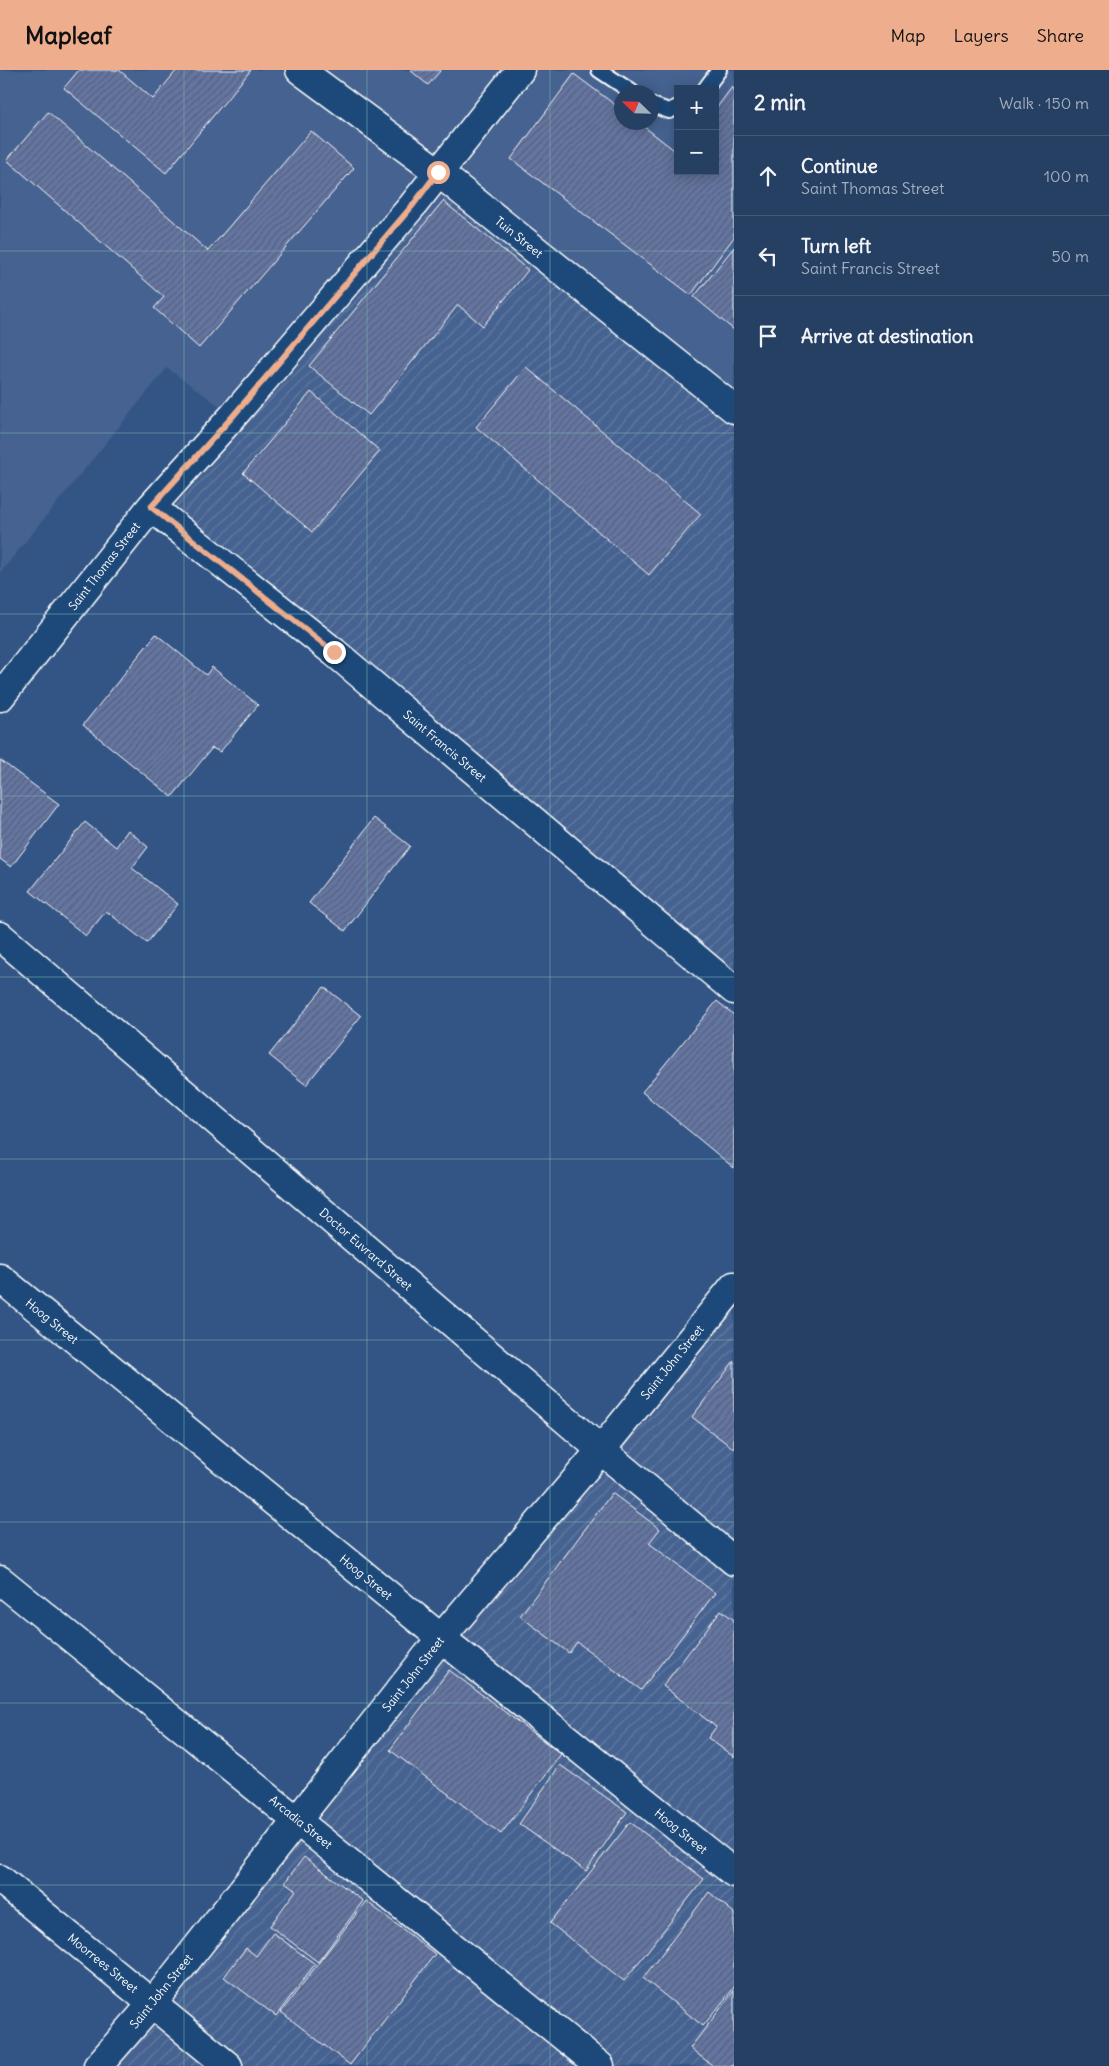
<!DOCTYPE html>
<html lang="en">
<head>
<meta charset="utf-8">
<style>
  :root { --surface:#264064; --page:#2e476a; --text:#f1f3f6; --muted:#a4afbf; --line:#425978; --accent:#eead8d }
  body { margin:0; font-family:Delius,sans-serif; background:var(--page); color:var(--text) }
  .controls { position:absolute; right:15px; top:15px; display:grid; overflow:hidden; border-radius:0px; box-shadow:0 2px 12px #0003 }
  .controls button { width:45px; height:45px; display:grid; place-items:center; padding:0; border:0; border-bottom:1px solid var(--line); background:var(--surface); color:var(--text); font:25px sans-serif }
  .compass { position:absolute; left:614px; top:15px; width:45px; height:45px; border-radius:50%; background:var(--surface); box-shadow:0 2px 12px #0003; rotate:293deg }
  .stop { position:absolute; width:15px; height:15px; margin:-11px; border:4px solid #eead8d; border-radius:50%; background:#fff }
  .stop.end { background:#eead8d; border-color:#fff; box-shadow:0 1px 5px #0008 }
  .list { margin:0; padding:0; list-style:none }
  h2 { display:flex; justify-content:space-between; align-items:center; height:65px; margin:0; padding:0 20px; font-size:21px }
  h2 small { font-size:16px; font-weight:400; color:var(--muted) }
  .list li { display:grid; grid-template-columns:32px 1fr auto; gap:15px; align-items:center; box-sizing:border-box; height:80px; padding:0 20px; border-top:1px solid var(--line) }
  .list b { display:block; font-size:19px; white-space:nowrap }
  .list p { margin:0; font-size:16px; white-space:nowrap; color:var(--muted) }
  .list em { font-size:16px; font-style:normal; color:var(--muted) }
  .icon { flex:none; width:28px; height:28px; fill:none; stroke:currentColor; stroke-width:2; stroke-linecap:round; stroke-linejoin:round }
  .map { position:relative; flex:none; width:734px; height:1996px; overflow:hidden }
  header { display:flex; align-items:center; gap:30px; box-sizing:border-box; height:70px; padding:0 25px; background:var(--accent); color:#111 }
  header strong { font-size:24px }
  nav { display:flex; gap:28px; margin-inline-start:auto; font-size:18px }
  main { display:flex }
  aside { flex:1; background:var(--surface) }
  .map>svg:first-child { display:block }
  .built { fill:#456290; fill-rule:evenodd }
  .industrial { fill:url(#industrial-furrows) }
  .building { fill:url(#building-hatch); stroke:#fff }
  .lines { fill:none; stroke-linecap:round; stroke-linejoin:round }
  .lane-casing { stroke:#fff; stroke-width:18 }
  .street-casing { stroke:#fff; stroke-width:31 }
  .lane { stroke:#1f4a7a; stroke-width:14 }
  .street { stroke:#1f4a7a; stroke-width:28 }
  .route { stroke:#eead8d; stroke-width:6 }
  .grid { fill:none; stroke:#7bb4af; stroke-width:1; stroke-opacity:0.55 }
  .labels { text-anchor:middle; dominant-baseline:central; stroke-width:4; stroke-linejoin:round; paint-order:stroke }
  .street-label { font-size:12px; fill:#fff; stroke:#1f4a7a }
</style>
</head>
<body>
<header>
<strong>Mapleaf</strong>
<nav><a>Map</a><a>Layers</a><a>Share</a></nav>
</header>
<main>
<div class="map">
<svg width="734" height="1996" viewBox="0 0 734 1996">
  <defs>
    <pattern id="industrial-furrows" width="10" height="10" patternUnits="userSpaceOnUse" patternTransform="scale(1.25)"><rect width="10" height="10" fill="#456290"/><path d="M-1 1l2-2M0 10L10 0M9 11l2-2" fill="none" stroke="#617aa1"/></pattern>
    <pattern id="building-hatch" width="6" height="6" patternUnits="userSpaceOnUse" patternTransform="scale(1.25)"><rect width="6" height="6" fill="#6375a2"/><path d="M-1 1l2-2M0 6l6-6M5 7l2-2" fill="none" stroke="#586077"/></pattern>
  </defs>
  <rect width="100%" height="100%" fill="#325585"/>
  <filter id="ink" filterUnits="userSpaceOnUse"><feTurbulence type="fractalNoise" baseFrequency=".02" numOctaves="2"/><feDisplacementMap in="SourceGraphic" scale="10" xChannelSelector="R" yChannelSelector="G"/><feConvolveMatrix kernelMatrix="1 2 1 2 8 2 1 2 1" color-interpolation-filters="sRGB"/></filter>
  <g filter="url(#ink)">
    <!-- built -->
    <path class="built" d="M0,0H734V339L233,346L167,298L0,503ZM678,19H715V101H678ZM622,22H652V52H622Z"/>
    <!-- industrial -->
    <path class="industrial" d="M438,102L734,339V920L151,437Z
      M734,1216V1996H98Z"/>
    <!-- building -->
    <path class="building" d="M79,0H119L153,29L177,0H251L166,103L64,18Z
      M410,0H441L428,15Z
      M574,4L622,40V52H638L678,83V101H715V40L732,17L734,19V167L691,225L511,89Z
      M48,42L208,181L311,61L354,98L199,278L154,238L164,227L7,90Z
      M443,131L528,200L483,256L458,235L369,345L309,296Z
      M734,177V260L694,227Z
      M526,297L701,444L649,505L476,357Z
      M311,322L380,381L312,462L243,403Z
      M156,564L206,605L212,597L258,635L220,682L212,678L172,727L83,655Z
      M0,690L59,734L11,797L0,789Z
      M374,748L410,776L345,861L309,833Z
      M85,752L116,777L128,760L148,777L132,798L178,834L147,873L106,841L86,866L30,821Z
      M324,917L361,946L306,1015L269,985Z
      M717,931L734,945V1098L642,1022Z
      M734,1291V1379L692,1347Z
      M612,1423L660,1459L649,1473L715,1523L641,1620L577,1572L569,1583L520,1546Z
      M721,1540L734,1550V1687L708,1668L716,1657L663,1616Z
      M449,1600L561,1684L501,1764L390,1680Z
      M560,1695L627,1742L586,1801L519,1754Z
      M630,1752L704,1809L624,1911L550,1853Z
      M304,1787L363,1831L318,1892L270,1856L296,1820L285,1812Z
      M709,1822L734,1843V1918L703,1956L643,1908Z
      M366,1831L435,1884L350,1995L281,1942Z
      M273,1863L315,1894L276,1946L224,1907L246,1878L256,1886Z
      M734,1921V1996H713L690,1978Z"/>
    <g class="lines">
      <!-- lane casing -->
      <g class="lane-casing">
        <path id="lane" d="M599,0L632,22
          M705,19L719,0
          M652,35L669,41L678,37"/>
      </g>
      <!-- street casing -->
      <g class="street-casing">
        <path id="street" d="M300,0L438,102L734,339
          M151,437L334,582L734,920
          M0,627L151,437L233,346L413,135L520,0
          M0,866L601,1380L734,1491
          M0,1208L441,1568L734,1803
          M0,1510L600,1996
          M0,1809L228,1996
          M98,1996L153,1933L441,1568L601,1380L734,1216"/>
      </g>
      <!-- lane -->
      <use href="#lane" class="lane"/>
      <!-- street -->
      <use href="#street" class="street"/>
    </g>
  </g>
  <g class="lines" filter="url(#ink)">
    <!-- route -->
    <path class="route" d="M334,582L151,437L233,346L413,135L438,102"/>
  </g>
  <!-- grid -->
  <path class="grid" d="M184,0V1996M367,0V1996M550,0V1996M0,181H734M0,363H734M0,544H734M0,726H734M0,907H734M0,1089H734M0,1270H734M0,1452H734M0,1633H734M0,1815H734"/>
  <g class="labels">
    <!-- street labels -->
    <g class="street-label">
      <text transform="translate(519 167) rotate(39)">Tuin Street</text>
      <text transform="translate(104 496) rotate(-52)">Saint Thomas Street</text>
      <text transform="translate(445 676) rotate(40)">Saint Francis Street</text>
      <text transform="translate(366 1179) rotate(41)">Doctor Euvrard Street</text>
      <text transform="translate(52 1251) rotate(39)">Hoog Street</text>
      <text transform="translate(672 1292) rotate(-51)">Saint John Street</text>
      <text transform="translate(366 1507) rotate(39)">Hoog Street</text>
      <text transform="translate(413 1604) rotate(-52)">Saint John Street</text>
      <text transform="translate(301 1752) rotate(39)">Arcadia Street</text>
      <text transform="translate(681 1761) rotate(39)">Hoog Street</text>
      <text transform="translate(103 1893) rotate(39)">Moorrees Street</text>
      <text transform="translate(161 1921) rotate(-51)">Saint John Street</text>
    </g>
  </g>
</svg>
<div class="controls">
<button>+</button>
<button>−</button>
</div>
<svg class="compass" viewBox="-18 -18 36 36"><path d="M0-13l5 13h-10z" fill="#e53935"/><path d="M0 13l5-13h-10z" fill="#a4afbf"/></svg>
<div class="stop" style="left:438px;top:102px"></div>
<div class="stop end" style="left:334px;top:582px"></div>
</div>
<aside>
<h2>2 min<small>Walk · 150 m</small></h2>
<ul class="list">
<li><svg class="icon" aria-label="ahead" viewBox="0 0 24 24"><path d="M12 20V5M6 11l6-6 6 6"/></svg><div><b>Continue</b><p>Saint Thomas Street</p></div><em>100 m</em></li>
<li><svg class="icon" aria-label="left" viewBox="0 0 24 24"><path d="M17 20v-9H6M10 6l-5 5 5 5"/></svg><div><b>Turn left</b><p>Saint Francis Street</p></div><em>50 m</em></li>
<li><svg class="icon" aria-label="arrive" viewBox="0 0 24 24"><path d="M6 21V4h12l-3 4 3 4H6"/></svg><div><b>Arrive at destination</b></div></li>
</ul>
</aside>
</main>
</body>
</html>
